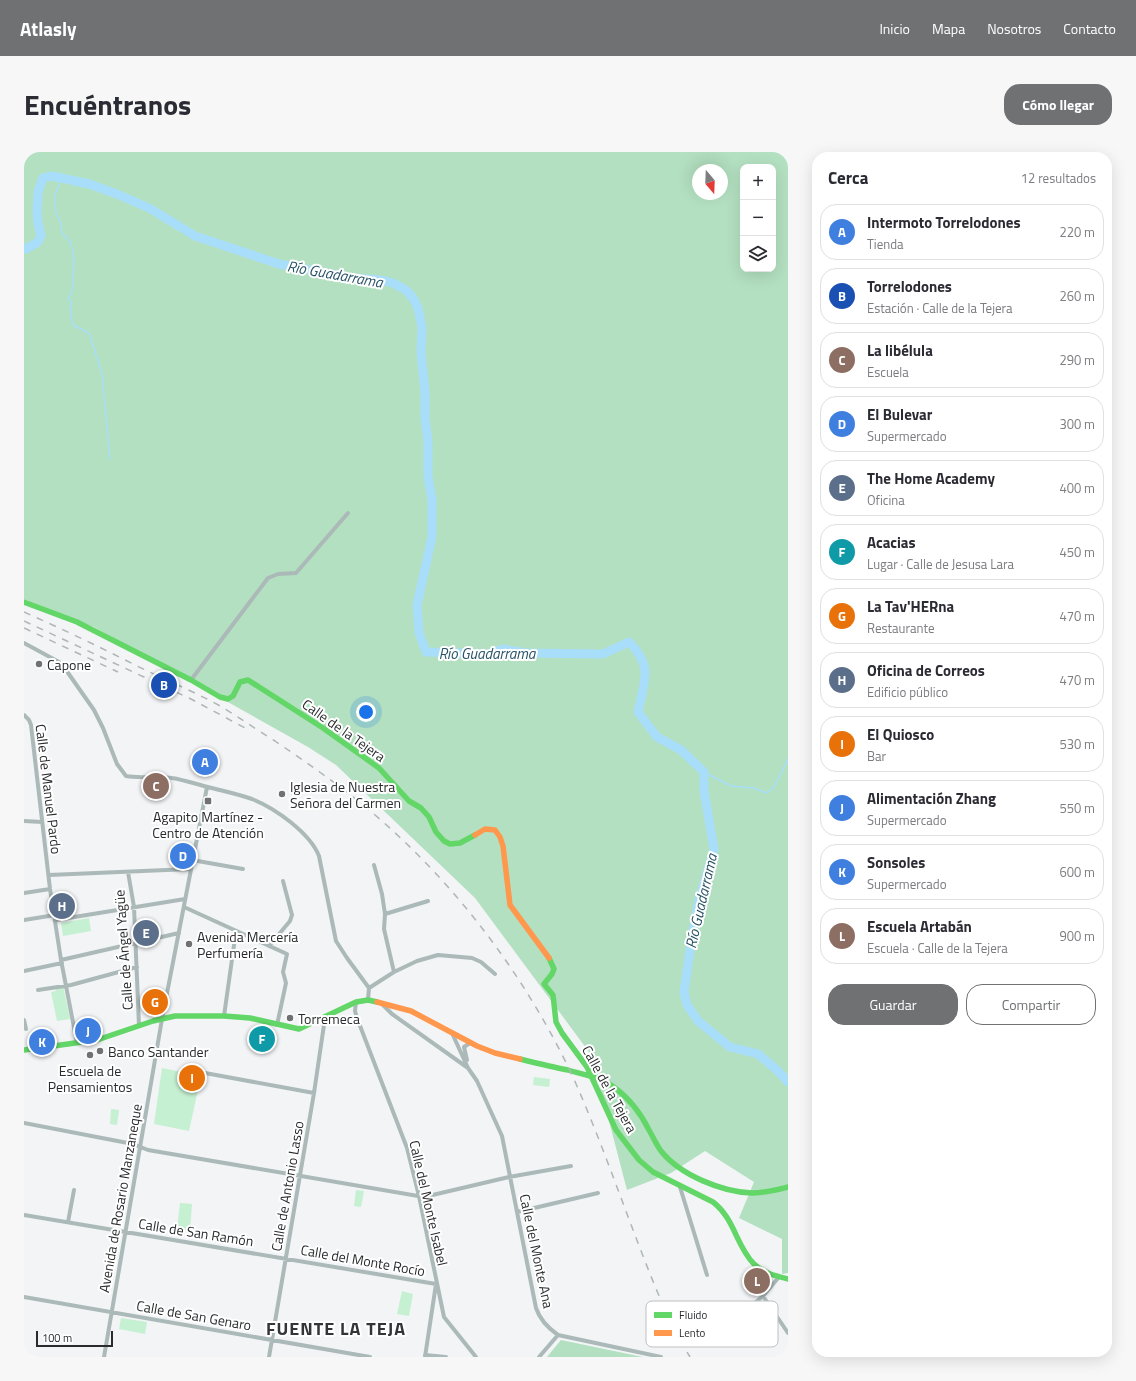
<!DOCTYPE html>
<html lang="es">
<head>
<meta charset="utf-8">
<style>
  :root { --surface:#fff; --page:#f7f7f7; --text:#2b2b33; --muted:#7c7c81; --line:#e1e1e2; --accent:#707173 }
  body { margin:0; font-family:"Titillium Web",sans-serif; background:var(--page); color:var(--text) }
  .controls { position:absolute; right:12px; top:12px; display:grid; overflow:hidden; border-radius:8px; box-shadow:0 4px 16px #0002 }
  .controls button { width:36px; height:36px; display:grid; place-items:center; padding:0; border:0; border-bottom:1px solid var(--line); background:var(--surface); color:var(--text); font:20px sans-serif }
  .compass { position:absolute; left:668px; top:12px; width:36px; height:36px; border-radius:50%; background:var(--surface); box-shadow:0 4px 16px #0002; rotate:161deg }
  .scale { position:absolute; left:12px; bottom:10px; width:77px; box-sizing:border-box; padding-left:4px; border:2px solid #2a2b2d; border-top:0; font-size:11px; line-height:14px; white-space:nowrap; color:#2a2b2d; -webkit-text-stroke:3px #fff; paint-order:stroke }
  .you { position:absolute; left:342px; top:560px; width:14px; height:14px; margin:-10px; border:3px solid #fff; border-radius:50%; background:#1a73e8; box-shadow:0 0 0 6px #1a73e833 }
  .badge { display:grid; place-items:center; width:26px; height:26px; border-radius:50%; background:var(--accent); color:#fff; font-size:13px; font-weight:700 }
  .pin { position:absolute; translate:-50% -50%; border:2px solid #fff; box-shadow:0 1px 4px #0006 }
  .list { margin:0; padding:0; list-style:none }
  h2 { display:flex; justify-content:space-between; align-items:center; height:52px; margin:0; padding:0 16px; font-size:17px }
  h2 small { font-size:13px; font-weight:400; color:var(--muted) }
  .list li { display:grid; grid-template-columns:26px 1fr auto; gap:12px; align-items:center; box-sizing:border-box; height:56px; margin:0 8px 8px; padding:0 8px; border:1px solid var(--line); border-radius:16px }
  .list b { display:block; font-size:15px; white-space:nowrap }
  .list p { margin:0; font-size:13px; white-space:nowrap; color:var(--muted) }
  .list em { font-size:13px; font-style:normal; color:var(--muted) }
  .actions { display:flex; gap:8px; padding:12px 16px }
  .actions a { flex:1; padding:9px 0; border:1px solid var(--accent); border-radius:16px; text-align:center; font-size:14px; color:var(--accent) }
  .actions .main { background:var(--accent); color:#fff }
  .icon { flex:none; width:22px; height:22px; fill:none; stroke:currentColor; stroke-width:2; stroke-linecap:round; stroke-linejoin:round }
  .map { position:relative; flex:none; width:764px; height:1205px; overflow:hidden; border-radius:16px }
  header { display:flex; align-items:center; gap:24px; box-sizing:border-box; height:56px; padding:0 20px; background:var(--accent); color:#fff }
  header strong { font-size:19px }
  nav { display:flex; gap:22px; margin-inline-start:auto; font-size:14px }
  .intro { display:flex; align-items:center; justify-content:space-between; box-sizing:border-box; height:96px; padding:0 24px }
  h1 { margin:0; font-size:28px }
  .button { padding:10px 18px; border-radius:16px; background:var(--accent); color:#fff; font-size:14px; font-weight:700 }
  main { display:flex; gap:24px; padding:0 24px }
  aside { flex:1; background:var(--surface); border-radius:16px; box-shadow:0 4px 16px #0002 }
  .map>svg:first-child { display:block }
  .green { fill:#c5f0d1 }
  .forest { fill:#b3e0c0; fill-rule:evenodd }
  .lines { fill:none; stroke-linecap:round; stroke-linejoin:round }
  .stream { stroke:#a8defa; stroke-width:1.5 }
  .river { stroke:#a8defa; stroke-width:9 }
  .street { stroke:#acb9b9; stroke-width:4 }
  .fast { stroke:#63d668; stroke-width:5.5 }
  .slow { stroke:#ff974d; stroke-width:5.5 }
  .rail { stroke:#aeb6b6; stroke-width:1.5; stroke-dasharray:7 7; stroke-linecap:butt }
  .poi-dot { fill:#707173; stroke:#fff; stroke-width:1.5 }
  .labels { text-anchor:middle; dominant-baseline:central; stroke-width:4; stroke-linejoin:round; paint-order:stroke }
  .poi-label { font-size:14px; fill:#2a2b2d; stroke:#fff; text-anchor:start }
  .street-label { font-size:14px; fill:#2a2b2d; stroke:#fff }
  .water-label { font-size:15px; font-style:italic; fill:#285367; stroke:#fff }
  .district-label { font-size:18px; font-weight:bold; letter-spacing:1px; fill:#333539; stroke:#fff }
  .key { fill:#fff; stroke:#bfbfc0; stroke-width:1 }
  .key-label { font-size:11px; fill:#2a2b2d }
</style>
</head>
<body>
<header>
<strong>Atlasly</strong>
<nav><a>Inicio</a><a>Mapa</a><a>Nosotros</a><a>Contacto</a></nav>
</header>
<div class="intro"><h1>Encuéntranos</h1><a class="button">Cómo llegar</a></div>
<main>
<div class="map">
<svg width="764" height="1205" viewBox="0 0 764 1205">
  <rect width="100%" height="100%" fill="#f2f4f6"/>
  <!-- green -->
  <path class="green" d="M65,766L67,779L39,784L37,771Z
    M39,834L46,867L33,869L27,840L32,839L31,836Z
    M138,916L177,924L165,979L130,972Z
    M510,925L526,927L525,935L509,933Z
    M87,957L95,958L93,973L86,972Z
    M332,1038L340,1039L337,1055L330,1054Z
    M156,1051L168,1052L166,1078L153,1077Z
    M378,1139L389,1142L385,1164L373,1162Z
    M97,1166L123,1170L121,1182L95,1177Z"/>
  <!-- forest -->
  <path class="forest" d="M0,0H764V1121L758,1122V1087L715,1066L730,1030L681,999L647,1021L603,1038L568,904L451,746L312,613L284,595L70,475L0,447ZM719,15H749V117H719ZM674,18H698V42H674Z
    M537,1188L619,1205H523Z"/>
  <g class="lines">
    <!-- stream -->
    <path class="stream" d="M37,26L31,44L32,61L37,72L38,81L47,91L50,109L48,139L44,147L48,151L46,156L49,173L65,181L78,222L86,307
      M680,620L707,634L730,636L743,641L750,635L764,607"/>
    <!-- river -->
    <path class="river" d="M0,96L2,97L14,90L17,83L14,72L13,60L14,40L19,26L28,24L65,32L93,42L127,57L171,84L255,112L328,126L357,128L369,131L382,138L389,146L394,156L398,176L397,201L401,240V266L404,290V325L408,348V385L393,453L395,481L402,500L465,502L479,497L502,501L579,502L605,490C630,515 620,530 614,560L633,585L657,598L680,620V639L690,697L674,752L667,791L660,840L663,853L674,869L706,895L734,902L753,918L764,930"/>
    <!-- street -->
    <path class="street" d="M0,491L35,510L42,518L70,558L79,576L93,612L102,624C118,627 133,623 148,626C160,628 172,632 184,635C199,639 214,642 228,647C251,656 286,681 295,704L312,789L323,806L345,836L344,848
      M167,528L244,426L254,422L272,421L324,361
      M0,563L5,568L7,573L26,737L37,808L53,891
      M0,669L18,670
      M168,708L219,717
      M350,713L358,742L361,762L360,777L370,820
      M104,720L110,755L115,874
      M25,723L166,717
      M0,741L26,737
      M160,755L263,802L259,820L262,831L253,873
      M361,762L404,749
      M0,768L31,763
      M32,768L161,747
      M245,794L266,769L268,763L259,729
      M37,808L155,781
      M0,819L38,811
      M345,836L370,820L393,809L414,803L448,806L457,810L471,822
      M14,838L47,833L113,815
      M332,850L331,859L333,866L383,996L395,1044L420,1165L452,1205
      M358,852L368,862L444,916
      M200,864L212,779
      M0,868L2,877
      M428,881L444,916L453,929L478,984L512,1156C516,1168 524,1176 534,1183L637,1205
      M443,908L440,895L446,891
      M181,921L290,941
      M0,971L109,992L124,998L400,1045L485,1025L547,1014
      M656,1035L683,1123
      M493,1060L574,1041
      M0,1063L412,1132L401,1205
      M44,1070L50,1038
      M739,1144L764,1181
      M0,1145L346,1205
      M663,1187L675,1182L694,1178L714,1165L739,1144L755,1125
      M401,1203L422,1205
      M80,1205L138,867L183,635
      M245,1205L290,941L301,866
      M515,1205L534,1183"/>
    <!-- fast -->
    <path class="fast" d="M0,450L53,470L167,528L196,545L204,547L209,544L216,530L224,528L299,576L355,616L385,649L397,656L405,665L412,680L420,689L426,692L436,691L451,683
      M525,806L530,817L528,822L520,832L529,843L532,870L538,881L563,915L592,978L615,1008L629,1020L689,1050C711,1067 712,1094 730,1112C739,1121 752,1124 764,1127
      M0,898L73,888L129,869L151,864H200L226,866L275,877L332,850L344,848L353,850
      M496,907C512,911 528,915 544,918C560,923 577,925 591,936C606,947 617,962 625,978C629,985 632,992 637,999C656,1023 698,1040 728,1041C741,1041 752,1038 764,1035"/>
    <!-- slow -->
    <path class="slow" d="M451,683L461,677L471,678L476,685L479,694L486,753L525,806
      M353,850L387,859L453,894L471,901L496,907"/>
    <!-- rail -->
    <path class="rail" d="M0,460C38,477 76,495 113,514C142,528 171,540 198,555C216,566 233,578 251,589C283,611 314,632 344,657C431,730 501,823 549,925C573,979 593,1036 614,1091C629,1130 644,1169 666,1205
      M0,469L167,547L221,576
      M0,476L94,520"/>
  </g>
  <!-- markers -->
  <g class="poi-dot">
    <circle cx="15" cy="512" r="4"/>
    <circle cx="258" cy="642" r="4"/>
    <rect x="180" y="645" width="8" height="8" rx="2"/>
    <circle cx="165" cy="792" r="4"/>
    <circle cx="266" cy="866" r="4"/>
    <circle cx="76" cy="899" r="4"/>
    <circle cx="66" cy="903" r="4"/>
  </g>
  <g class="labels">
    <!-- poi labels -->
    <g class="poi-label">
      <text x="23" y="512">Capone</text>
      <text x="266" y="634">Iglesia de Nuestra<tspan x="266" dy="16">Señora del Carmen</tspan></text>
      <text x="184" y="664" text-anchor="middle">Agapito Martínez -<tspan x="184" dy="16">Centro de Atención</tspan></text>
      <text x="173" y="784">Avenida Mercería<tspan x="173" dy="16">Perfumería</tspan></text>
      <text x="274" y="866">Torremeca</text>
      <text x="84" y="899">Banco Santander</text>
      <text x="66" y="918" text-anchor="middle">Escuela de<tspan x="66" dy="16">Pensamientos</tspan></text>
    </g>
    <!-- street labels -->
    <g class="street-label">
      <text transform="translate(320 578) rotate(35)">Calle de la Tejera</text>
      <text transform="translate(25 637) rotate(83)">Calle de Manuel Pardo</text>
      <text transform="translate(99 798) rotate(-94)">Calle de Ángel Yagüe</text>
      <text transform="translate(586 937) rotate(61)">Calle de la Tejera</text>
      <text transform="translate(263 1034) rotate(-80)">Calle de Antonio Lasso</text>
      <text transform="translate(96 1046) rotate(-80)">Avenida de Rosario Manzaneque</text>
      <text transform="translate(405 1051) rotate(77)">Calle del Monte Isabel</text>
      <text transform="translate(172 1080) rotate(9)">Calle de San Ramón</text>
      <text transform="translate(513 1099) rotate(78)">Calle del Monte Ana</text>
      <text transform="translate(339 1108) rotate(10)">Calle del Monte Rocío</text>
      <text transform="translate(170 1163) rotate(10)">Calle de San Genaro</text>
    </g>
    <!-- water labels -->
    <g class="water-label">
      <text transform="translate(311 122) rotate(10)">Río Guadarrama</text>
      <text x="463" y="501">Río Guadarrama</text>
      <text transform="translate(677 749) rotate(-77)">Río Guadarrama</text>
    </g>
    <!-- district labels -->
    <g class="district-label">
      <text x="312" y="1176">FUENTE LA TEJA</text>
    </g>
  </g>
  <!-- legend -->
  <rect x="622" y="1149" width="132" height="46" rx="6" class="key"/>
  <rect x="630" y="1160" width="18" height="6" fill="#63d668"/>
  <rect x="630" y="1178" width="18" height="6" fill="#ff974d"/>
  <g class="key-label">
    <text x="655" y="1167">Fluido</text>
    <text x="655" y="1185">Lento</text>
  </g>
</svg>
<div class="controls">
<button>+</button>
<button>−</button>
<button><svg class="icon" aria-label="layers" viewBox="0 0 24 24"><path d="M12 4l9 5-9 5-9-5zM3 14l9 5 9-5"/></svg></button>
</div>
<svg class="compass" viewBox="-18 -18 36 36"><path d="M0-13l5 13h-10z" fill="#e53935"/><path d="M0 13l5-13h-10z" fill="#7c7c81"/></svg>
<div class="scale">100 m</div>
<div class="you"></div>
<div class="pin badge" style="left:181px;top:610px;background:#3f7fe0">A</div>
<div class="pin badge" style="left:140px;top:533px;background:#1a4fb4">B</div>
<div class="pin badge" style="left:132px;top:634px;background:#8d6e63">C</div>
<div class="pin badge" style="left:159px;top:704px;background:#3f7fe0">D</div>
<div class="pin badge" style="left:122px;top:781px;background:#5c6f8a">E</div>
<div class="pin badge" style="left:238px;top:887px;background:#0f9aa8">F</div>
<div class="pin badge" style="left:131px;top:850px;background:#e8710a">G</div>
<div class="pin badge" style="left:38px;top:754px;background:#5c6f8a">H</div>
<div class="pin badge" style="left:168px;top:926px;background:#e8710a">I</div>
<div class="pin badge" style="left:64px;top:879px;background:#3f7fe0">J</div>
<div class="pin badge" style="left:18px;top:890px;background:#3f7fe0">K</div>
<div class="pin badge" style="left:733px;top:1129px;background:#8d6e63">L</div>
</div>
<aside>
<h2>Cerca<small>12 resultados</small></h2>
<ul class="list">
<li><span class="badge" style="background:#3f7fe0">A</span><div><b>Intermoto Torrelodones</b><p>Tienda</p></div><em>220 m</em></li>
<li><span class="badge" style="background:#1a4fb4">B</span><div><b>Torrelodones</b><p>Estación · Calle de la Tejera</p></div><em>260 m</em></li>
<li><span class="badge" style="background:#8d6e63">C</span><div><b>La libélula</b><p>Escuela</p></div><em>290 m</em></li>
<li><span class="badge" style="background:#3f7fe0">D</span><div><b>El Bulevar</b><p>Supermercado</p></div><em>300 m</em></li>
<li><span class="badge" style="background:#5c6f8a">E</span><div><b>The Home Academy</b><p>Oficina</p></div><em>400 m</em></li>
<li><span class="badge" style="background:#0f9aa8">F</span><div><b>Acacias</b><p>Lugar · Calle de Jesusa Lara</p></div><em>450 m</em></li>
<li><span class="badge" style="background:#e8710a">G</span><div><b>La Tav'HERna</b><p>Restaurante</p></div><em>470 m</em></li>
<li><span class="badge" style="background:#5c6f8a">H</span><div><b>Oficina de Correos</b><p>Edificio público</p></div><em>470 m</em></li>
<li><span class="badge" style="background:#e8710a">I</span><div><b>El Quiosco</b><p>Bar</p></div><em>530 m</em></li>
<li><span class="badge" style="background:#3f7fe0">J</span><div><b>Alimentación Zhang</b><p>Supermercado</p></div><em>550 m</em></li>
<li><span class="badge" style="background:#3f7fe0">K</span><div><b>Sonsoles</b><p>Supermercado</p></div><em>600 m</em></li>
<li><span class="badge" style="background:#8d6e63">L</span><div><b>Escuela Artabán</b><p>Escuela · Calle de la Tejera</p></div><em>900 m</em></li>
</ul>
<div class="actions"><a class="main">Guardar</a><a>Compartir</a></div>
</aside>
</main>
</body>
</html>
